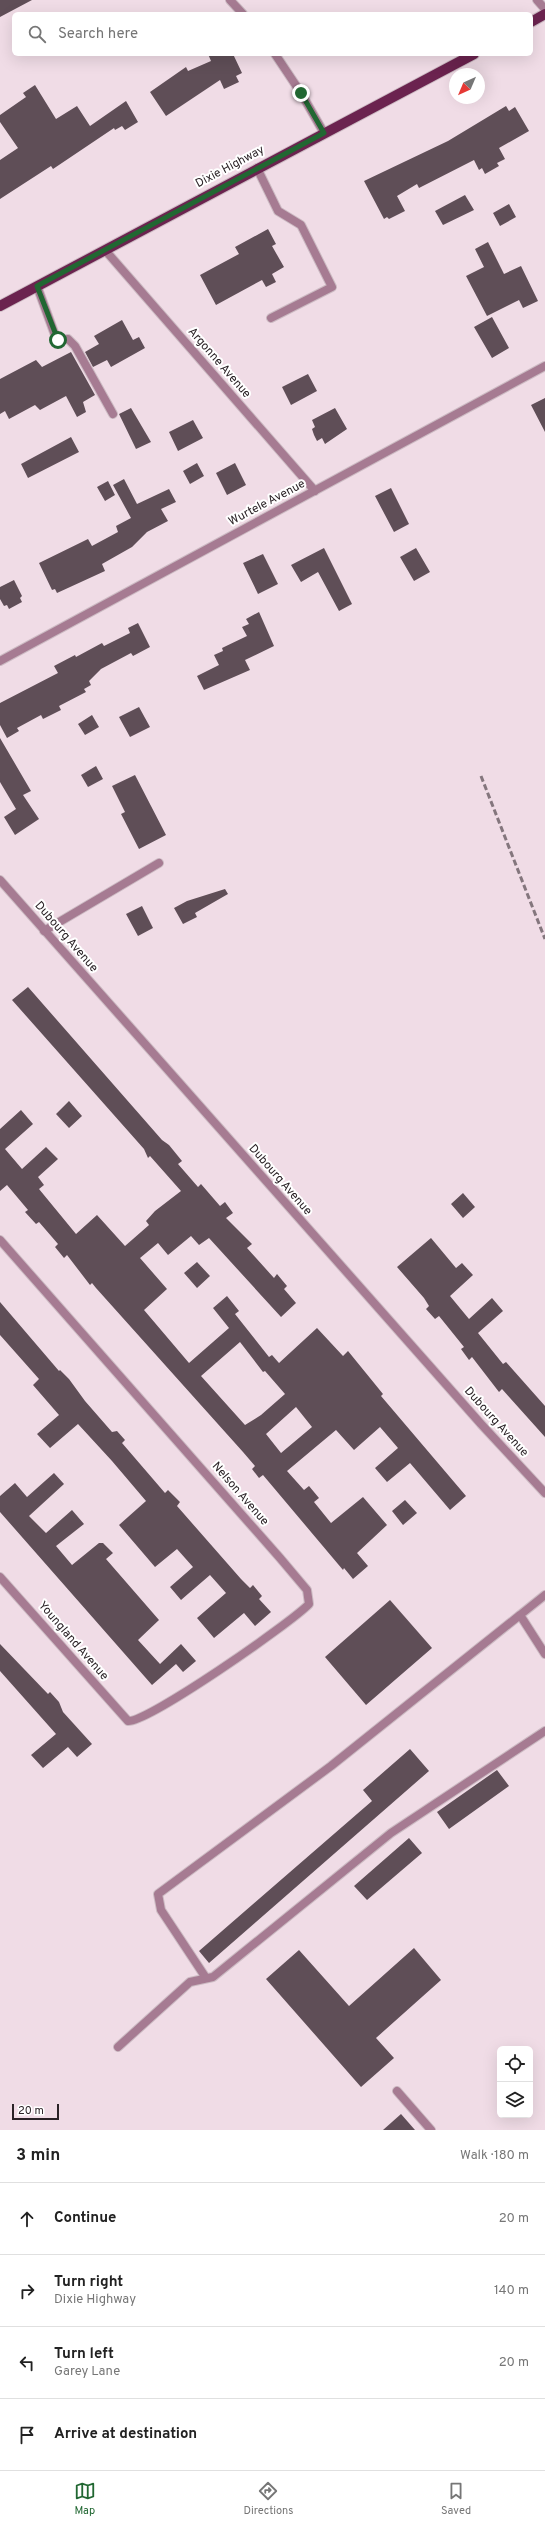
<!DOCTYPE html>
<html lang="en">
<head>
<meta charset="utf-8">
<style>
  :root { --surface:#fff; --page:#f6f6f6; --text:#222; --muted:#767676; --line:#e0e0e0; --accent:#216732 }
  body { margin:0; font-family:Overpass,sans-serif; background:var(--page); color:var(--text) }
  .controls { position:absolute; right:12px; bottom:12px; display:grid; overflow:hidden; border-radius:6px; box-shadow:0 4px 16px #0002 }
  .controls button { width:36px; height:36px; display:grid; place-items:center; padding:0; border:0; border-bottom:1px solid var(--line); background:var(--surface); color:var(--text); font:20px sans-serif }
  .compass { position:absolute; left:449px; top:68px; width:36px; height:36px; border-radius:50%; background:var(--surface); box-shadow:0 4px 16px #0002; rotate:224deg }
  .scale { position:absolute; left:12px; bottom:10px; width:47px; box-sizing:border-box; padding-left:4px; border:2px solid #2a2226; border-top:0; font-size:11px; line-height:14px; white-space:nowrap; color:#2a2226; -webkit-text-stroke:3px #fff; paint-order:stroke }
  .stop { position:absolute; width:12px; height:12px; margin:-9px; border:3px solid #216732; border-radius:50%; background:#fff }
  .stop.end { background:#216732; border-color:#fff; box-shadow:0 1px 4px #0008 }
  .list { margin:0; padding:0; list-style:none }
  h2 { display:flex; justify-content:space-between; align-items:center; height:52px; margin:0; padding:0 16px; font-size:17px }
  h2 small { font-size:13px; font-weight:400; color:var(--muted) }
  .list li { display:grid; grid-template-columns:26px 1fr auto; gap:12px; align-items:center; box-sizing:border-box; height:72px; padding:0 16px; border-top:1px solid var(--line) }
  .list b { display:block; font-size:15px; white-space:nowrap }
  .list p { margin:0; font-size:13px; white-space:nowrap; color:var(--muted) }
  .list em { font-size:13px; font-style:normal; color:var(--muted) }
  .icon { flex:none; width:22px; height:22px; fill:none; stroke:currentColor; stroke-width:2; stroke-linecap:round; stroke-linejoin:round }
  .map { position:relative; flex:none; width:545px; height:2130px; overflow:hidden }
  .search { position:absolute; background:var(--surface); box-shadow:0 4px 16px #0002; left:12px; right:12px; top:12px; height:44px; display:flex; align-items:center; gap:10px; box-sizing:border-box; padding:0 14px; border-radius:6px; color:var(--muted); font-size:15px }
  .sheet { height:340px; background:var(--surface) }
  nav { display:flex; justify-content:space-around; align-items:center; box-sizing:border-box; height:56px; border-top:1px solid var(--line); background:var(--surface); font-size:11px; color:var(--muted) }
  nav a { display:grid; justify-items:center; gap:2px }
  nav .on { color:var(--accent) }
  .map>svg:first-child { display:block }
  .building { fill:#5f4e57; fill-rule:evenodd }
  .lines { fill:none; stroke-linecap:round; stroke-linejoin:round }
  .service-casing { stroke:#ccbbc3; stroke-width:10 }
  .minor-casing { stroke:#ccbbc3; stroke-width:10 }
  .primary-casing { stroke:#ccbbc3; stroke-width:12 }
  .service { stroke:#a67b92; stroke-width:8 }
  .minor { stroke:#a67b92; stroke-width:8 }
  .primary { stroke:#6b234f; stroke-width:10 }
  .rail { stroke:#84767d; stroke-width:3; stroke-dasharray:6 3; stroke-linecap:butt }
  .route { stroke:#216732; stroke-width:5 }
  .labels { text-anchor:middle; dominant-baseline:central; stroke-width:4; stroke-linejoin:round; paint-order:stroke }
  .street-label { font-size:12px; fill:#2a2226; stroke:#fff }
</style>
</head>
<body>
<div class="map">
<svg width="545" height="2130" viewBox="0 0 545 2130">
  <rect width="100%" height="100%" fill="#f0dce6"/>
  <!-- building -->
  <path class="building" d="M0,0H32L0,17Z
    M208,54H233L242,73L236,76L239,82L224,89L220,80L166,116L150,92L186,67L188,71L211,61Z
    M35,85L56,119L77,106L90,126L126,101L138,122L125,130L122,126L115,130L114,128L53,169L51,166L0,199V160L18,148L0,122V115L26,97L23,93Z
    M506,106L509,111L515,107L529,131L499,148L505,159L497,163L499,166L485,174L482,168L479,170L474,160L419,188L417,184L397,196L405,211L389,219L387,217L384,219L364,181L448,141Z
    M465,195L474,210L443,225L435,211Z
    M509,204L516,217L500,226L493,213Z
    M268,229L276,244L272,246L284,267L272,274L276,282L266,287L262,280L216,305L200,275L239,254L235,247Z
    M488,242L504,274L521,266L538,301L523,308L519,300L487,316L466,276L484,267L475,249Z
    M492,317L509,348L492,358L474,327Z
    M122,320L133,340L139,337L145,348L111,367L107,360L93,367L85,352L99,344L94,336Z
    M71,352L95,395L83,402L86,412L77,417L66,396L40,410L35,405L9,419L5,411L0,414V379L36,360L42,367Z
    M308,374L317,391L291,405L282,387Z
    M545,398V432L531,405Z
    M131,408L151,442L136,449L119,414Z
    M335,408L347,429L325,444L322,438L317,441L314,435L312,429L315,427L312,420Z
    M193,420L203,438L178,451L169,432Z
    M71,437L79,452L28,478L21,464Z
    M197,463L204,476L190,484L183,471Z
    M235,463L246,485L227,495L216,473Z
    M124,479L137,504L169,489L176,502L161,509L168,521L147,532L132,547L102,564L105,571L57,593L55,589L52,590L39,563L88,539L92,546L118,532L116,526L131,518L113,485Z
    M108,481L115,495L105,501L97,487Z
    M391,488L409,524L394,532L375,496Z
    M324,548L352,604L339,611L318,572L301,582L291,565Z
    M416,548L430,572L414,581L400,557Z
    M263,554L278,584L258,594L243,563Z
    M14,580L22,596L20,598L22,602L9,609L7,605L4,606L0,599V587Z
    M259,612L274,646L245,660L250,670L204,690L197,676L219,665L214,655L223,651L222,648L247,636L242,627L249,624L246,619Z
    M138,623L150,647L133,656L131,653L101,669L89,681L91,685L84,689L86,692L59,706L61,710L43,719L41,715L17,728L19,731L7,738L0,725V703L58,673L54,666L75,655L76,657L102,643L104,646L130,633L128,628Z
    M139,707L150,727L130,737L119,717Z
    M92,715L99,727L85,735L78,724Z
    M0,738L31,791L23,795L39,819L15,835L4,817L16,809L0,782Z
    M96,766L103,779L88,787L81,775Z
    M135,775L166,835L139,849L121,814L125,812L112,786Z
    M225,889L228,894L195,913L197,917L183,924L174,908L187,901Z
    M142,906L153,928L138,936L126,914Z
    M28,987L162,1140L169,1145L182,1161L178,1164L198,1187L201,1184L220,1206L225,1202L233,1213L226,1218L252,1244L247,1248L274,1278L277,1274L287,1286L284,1289L296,1303L281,1317L209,1238L199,1245L191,1236L168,1255L158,1243L140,1258L167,1289L144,1310L189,1363L229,1328L213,1308L227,1296L239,1311L235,1314L269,1357L272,1355L279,1363L317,1328L343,1356L348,1351L383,1394L381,1396L466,1496L450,1510L410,1463L387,1482L375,1468L398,1448L380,1427L354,1450L336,1430L287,1471L304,1490L309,1486L319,1498L314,1502L331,1523L363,1497L387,1525L357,1553L368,1566L353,1579L344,1568L343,1570L263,1475L259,1478L252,1469L255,1466L243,1452L96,1288L92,1283L90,1285L67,1255L64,1258L55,1247L58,1244L39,1222L36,1224L25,1212L28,1210L7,1185L0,1191V1129L21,1110L33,1124L5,1149L22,1169L46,1147L58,1159L38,1177L44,1185L39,1189L76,1234L97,1215L125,1246L149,1225L146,1221L155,1211L181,1191L150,1156L148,1158L144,1149L12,1000ZM240,1342L263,1372L265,1371L285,1394L261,1415L245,1425L201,1376ZM296,1407L312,1427L281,1453L266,1434Z
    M69,1101L82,1116L69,1128L56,1114Z
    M463,1193L475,1207L463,1218L451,1204Z
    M431,1238L456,1268L462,1263L473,1275L450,1296L469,1319L492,1298L503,1311L478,1333L503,1364L506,1362L545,1406V1437L502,1389L499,1392L472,1357L469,1360L461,1349L464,1347L439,1316L435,1319L426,1309L429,1306L424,1298L397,1267Z
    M197,1262L210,1276L197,1288L184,1273Z
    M0,1302L59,1371L60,1370L69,1379L85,1401L112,1432L117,1431L125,1440L122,1443L165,1493L168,1490L180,1502L177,1506L241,1579L250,1588L253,1585L262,1596L259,1599L271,1612L255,1626L244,1613L214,1638L197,1618L226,1593L210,1575L181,1600L170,1587L193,1567L177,1549L155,1567L119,1525L146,1501L112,1461L78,1424L50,1448L37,1434L59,1415L33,1385L39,1379L0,1335Z
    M54,1473L64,1484L29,1516L46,1533L72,1510L84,1524L56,1546L72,1565L99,1543H103L113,1553L106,1559L159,1620L138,1640L160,1664L181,1644L196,1661L183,1672L176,1664L152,1685L0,1512V1496L15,1483L27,1497Z
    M405,1500L417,1513L403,1525L392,1511Z
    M390,1600L432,1648L366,1705L325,1657Z
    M0,1644L48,1694L50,1692L59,1702L63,1712L92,1744L77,1757L68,1747L43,1768L31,1755L56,1734L0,1671Z
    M410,1749L429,1771L209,1963L199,1951L372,1801L363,1790Z
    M497,1770L509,1786L449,1829L437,1812Z
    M409,1838L422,1853L367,1900L354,1886Z
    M414,1948L441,1980L376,2038L394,2058L361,2087L266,1979L299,1950L349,2006Z
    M401,2114L415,2130H383Z"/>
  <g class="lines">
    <!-- service casing -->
    <g class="service-casing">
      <path id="service" d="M537,0L545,9
        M257,168L278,211L301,225L332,287L271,318
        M37,286L55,335L58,340L68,339L75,346L113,414
        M44,931L159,863
        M545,1595L520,1615L545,1654
        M206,1978L161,1910L158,1894L331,1766L520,1615
        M118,2047L190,1982L213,1977L391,1833L545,1731
        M397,2091L431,2130"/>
    </g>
    <!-- minor casing -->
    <g class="minor-casing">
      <path id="minor" d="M230,0L243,14
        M275,54L301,93L324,133
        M105,250L315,491
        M0,661L545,366
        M0,880L481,1424L545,1493
        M0,1240L280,1558L307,1590L309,1604C291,1623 147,1723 128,1721L0,1577"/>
    </g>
    <!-- primary casing -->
    <g class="primary-casing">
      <path id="primary" d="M531,22L545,14
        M0,306L474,54"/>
    </g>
    <!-- service -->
    <use href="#service" class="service"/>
    <!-- minor -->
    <use href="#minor" class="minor"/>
    <!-- primary -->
    <use href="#primary" class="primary"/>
    <!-- rail -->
    <path class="rail" d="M481,776L545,939"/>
  </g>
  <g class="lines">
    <!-- route -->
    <path class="route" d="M58,340L37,286L324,133L301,93"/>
  </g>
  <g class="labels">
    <!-- street labels -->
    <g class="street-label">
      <text transform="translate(230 167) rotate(-28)">Dixie Highway</text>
      <text transform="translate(219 363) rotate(49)">Argonne Avenue</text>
      <text transform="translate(267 503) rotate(-28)">Wurtele Avenue</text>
      <text transform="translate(66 937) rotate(49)">Dubourg Avenue</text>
      <text transform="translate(280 1180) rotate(49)">Dubourg Avenue</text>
      <text transform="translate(496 1422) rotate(48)">Dubourg Avenue</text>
      <text transform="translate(240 1494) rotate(49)">Nelson Avenue</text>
      <text transform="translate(73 1641) rotate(49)">Youngland Avenue</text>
    </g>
  </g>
</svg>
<div class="controls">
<button><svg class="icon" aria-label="locate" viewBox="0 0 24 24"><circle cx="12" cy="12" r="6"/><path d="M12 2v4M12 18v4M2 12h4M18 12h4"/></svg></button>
<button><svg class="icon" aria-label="layers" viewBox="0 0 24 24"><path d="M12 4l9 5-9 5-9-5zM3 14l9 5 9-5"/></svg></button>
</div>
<svg class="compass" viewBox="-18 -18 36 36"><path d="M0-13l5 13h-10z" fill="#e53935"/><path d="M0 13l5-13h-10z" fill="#767676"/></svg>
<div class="scale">20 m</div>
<div class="stop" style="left:58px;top:340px"></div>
<div class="stop end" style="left:301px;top:93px"></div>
<div class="search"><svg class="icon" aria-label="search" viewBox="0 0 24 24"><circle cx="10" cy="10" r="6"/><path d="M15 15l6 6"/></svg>Search here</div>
</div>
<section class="sheet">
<h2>3 min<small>Walk · 180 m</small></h2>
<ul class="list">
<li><svg class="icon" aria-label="ahead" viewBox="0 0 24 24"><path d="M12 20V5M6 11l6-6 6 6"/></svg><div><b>Continue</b></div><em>20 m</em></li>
<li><svg class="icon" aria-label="right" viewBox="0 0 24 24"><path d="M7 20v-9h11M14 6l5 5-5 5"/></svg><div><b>Turn right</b><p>Dixie Highway</p></div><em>140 m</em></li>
<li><svg class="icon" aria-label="left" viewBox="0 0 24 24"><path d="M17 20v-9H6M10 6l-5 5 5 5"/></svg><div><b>Turn left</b><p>Garey Lane</p></div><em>20 m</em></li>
<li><svg class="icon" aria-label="arrive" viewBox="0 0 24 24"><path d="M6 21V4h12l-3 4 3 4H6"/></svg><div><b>Arrive at destination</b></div></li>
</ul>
</section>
<nav>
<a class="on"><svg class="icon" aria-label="map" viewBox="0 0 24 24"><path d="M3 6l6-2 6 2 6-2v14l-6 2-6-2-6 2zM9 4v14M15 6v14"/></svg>Map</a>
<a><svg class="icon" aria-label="directions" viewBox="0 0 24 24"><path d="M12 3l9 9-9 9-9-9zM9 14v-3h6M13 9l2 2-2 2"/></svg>Directions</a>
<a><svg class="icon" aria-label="saved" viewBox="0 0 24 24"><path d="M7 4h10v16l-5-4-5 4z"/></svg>Saved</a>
</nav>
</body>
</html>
